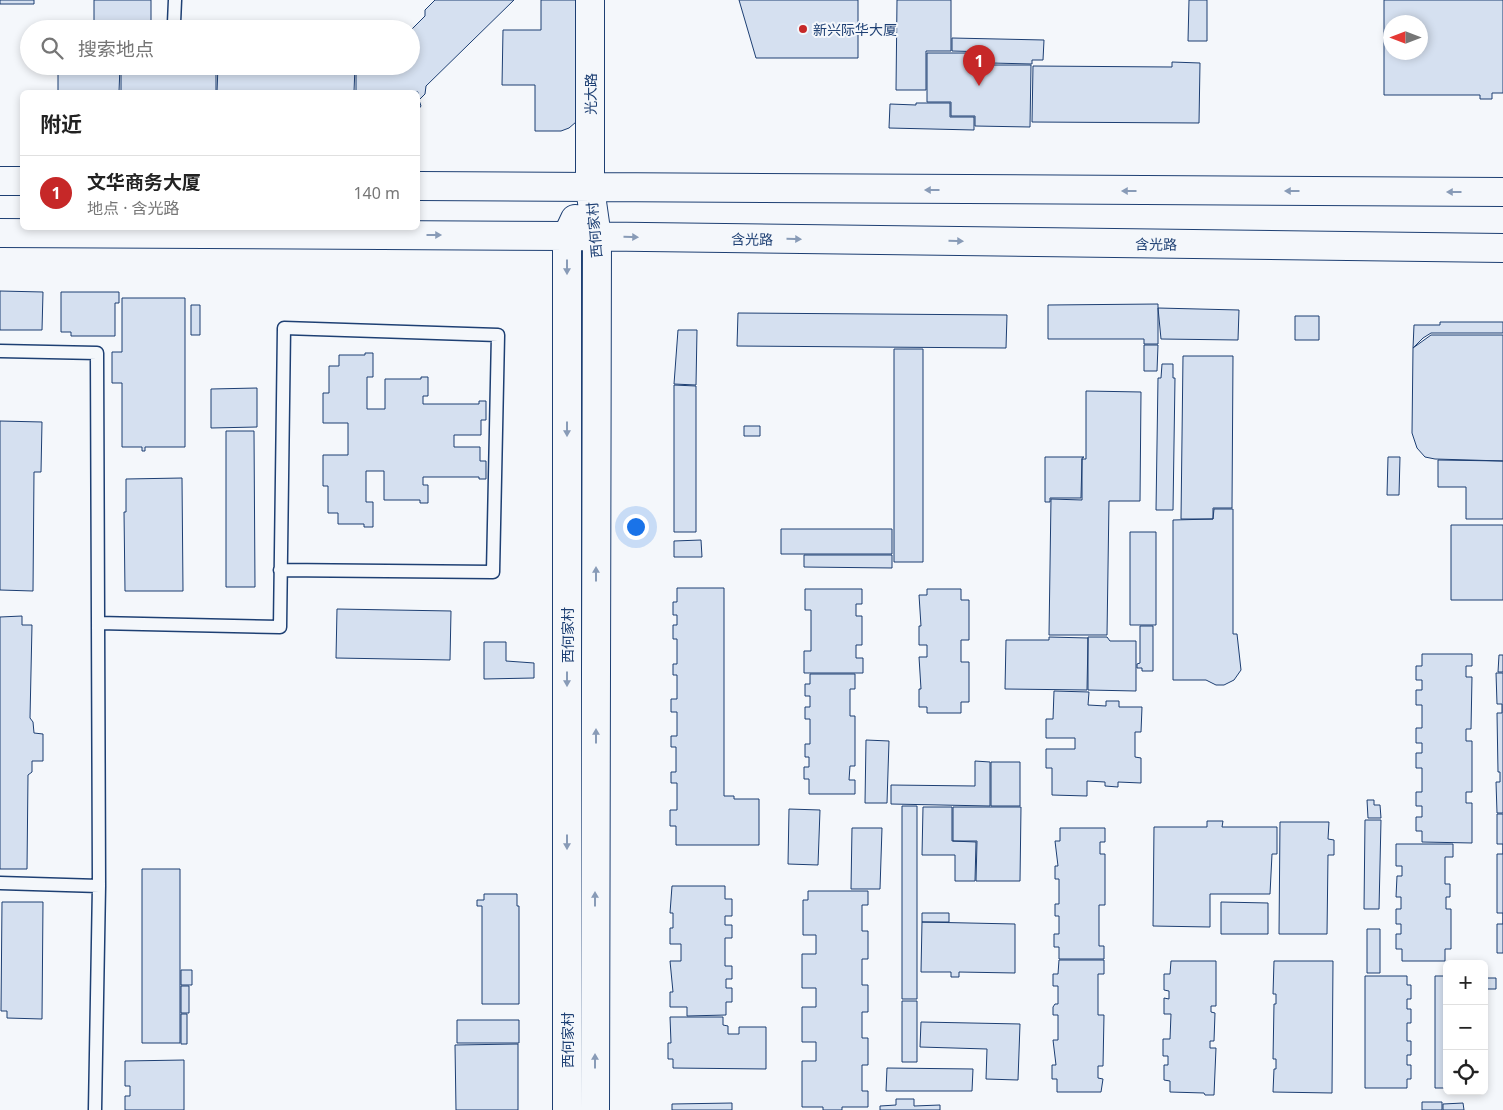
<!DOCTYPE html>
<html lang="zh">
<head>
<meta charset="utf-8">
<style>
  :root { --surface:#fff; --page:#f2f2f2; --text:#222; --muted:#767676; --line:#e0e0e0; --accent:#c62828 }
  body { margin:0; font-family:"Noto Sans","Noto Sans SC",sans-serif; background:var(--page); color:var(--text) }
  .controls { position:absolute; right:15px; bottom:15px; display:grid; overflow:hidden; border-radius:8px; box-shadow:0 2px 8px #0003 }
  .controls button { width:45px; height:45px; display:grid; place-items:center; padding:0; border:0; border-bottom:1px solid var(--line); background:var(--surface); color:var(--text); font:25px sans-serif }
  .compass { position:absolute; left:1383px; top:15px; width:45px; height:45px; border-radius:50%; background:var(--surface); box-shadow:0 2px 8px #0003; rotate:270deg }
  .you { position:absolute; left:635px; top:526px; width:18px; height:18px; margin:-12px; border:4px solid #fff; border-radius:50%; background:#1a73e8; box-shadow:0 0 0 8px #1a73e833 }
  .badge { display:grid; place-items:center; width:32px; height:32px; border-radius:50%; background:var(--accent); color:#fff; font-size:16px; font-weight:700 }
  .pin { position:absolute; translate:-50% -41px; filter:drop-shadow(0 1px 2px #0008) }
  .pin::after { content:''; position:absolute; top:26px; width:18px; height:15px; background:inherit; clip-path:polygon(0 0,100% 0,50% 100%) }
  .list { margin:0; padding:0; list-style:none }
  h2 { display:flex; justify-content:space-between; align-items:center; height:65px; margin:0; padding:0 20px; font-size:21px }
  h2 small { font-size:16px; font-weight:400; color:var(--muted) }
  .list li { display:grid; grid-template-columns:32px 1fr auto; gap:15px; align-items:center; box-sizing:border-box; height:75px; padding:0 20px; border-top:1px solid var(--line) }
  .list b { display:block; font-size:19px; white-space:nowrap }
  .list p { margin:0; font-size:16px; white-space:nowrap; color:var(--muted) }
  .list em { font-size:16px; font-style:normal; color:var(--muted) }
  .icon { flex:none; width:28px; height:28px; fill:none; stroke:currentColor; stroke-width:2; stroke-linecap:round; stroke-linejoin:round }
  .map { position:relative; flex:none; width:1503px; height:1110px; overflow:hidden }
  .search { position:absolute; background:var(--surface); box-shadow:0 2px 8px #0003; left:20px; top:20px; width:400px; height:55px; display:flex; align-items:center; gap:12px; box-sizing:border-box; padding:0 18px; border-radius:28px; color:var(--muted); font-size:19px }
  .panel { position:absolute; background:var(--surface); box-shadow:0 2px 8px #0003; left:20px; top:90px; width:400px; height:140px; border-radius:8px }
  .map>svg:first-child { display:block }
  .building { fill:#d5e0f0; stroke:#1d3f73; fill-rule:evenodd }
  .lines { fill:none; stroke-linecap:round; stroke-linejoin:round }
  .lane-casing { stroke:#1d3f73; stroke-width:15 }
  .secondary-casing { stroke:#1d3f73; stroke-width:30 }
  .lane { stroke:#f4f7fb; stroke-width:12 }
  .secondary { stroke:#f4f7fb; stroke-width:28 }
  .oneway { fill:#889bb7 }
  .poi-dot { fill:#c62828; stroke:#f4f7fb; stroke-width:2 }
  .labels { text-anchor:middle; dominant-baseline:central; stroke-width:4; stroke-linejoin:round; paint-order:stroke }
  .poi-label { font-size:14px; fill:#1d3f73; stroke:#f4f7fb; text-anchor:start }
  .street-label { font-size:14px; fill:#1d3f73; stroke:#f4f7fb }
</style>
</head>
<body>
<div class="map">
<svg width="1503" height="1110" viewBox="0 0 1503 1110">
  <rect width="100%" height="100%" fill="#f4f7fb"/>
  <!-- building -->
  <path class="building" d="M0,0H34V4H0Z
    M94,0H151V24L94,23Z
    M435,0H514L426,86L425,94L419,100L421,106L418,110V92H356V72H369L375,66H411V30L425,16V10Z
    M541,0H576V122L569,128L561,131H535V85H502L503,30H541Z
    M739,0H858V58H756Z
    M897,0H951V51H926V90H896Z
    M1189,0H1207V41H1188Z
    M1384,0H1503V93H1492V99H1480V95H1384ZM1390,22H1420V52H1390Z
    M952,38L1044,40L1043,60H1032V64L991,63V52L952,51Z
    M927,53H990V65H1031L1030,127L975,126V116H951V102H927Z
    M1172,62L1200,63L1199,123L1032,122L1033,66L1172,67Z
    M58,66H120L119,92H58Z
    M121,66H216V92H121Z
    M218,66H355L354,92H217Z
    M916,103H950V117H974V130L889,128L890,104L916,105Z
    M0,291L43,292L42,330H0Z
    M61,292H119V303H115V336H71V332H61Z
    M122,298H185V447H145V451H142V447H122V383H112V352H122Z
    M1158,304V344H1144V339H1048V305Z
    M191,305H200V335H191Z
    M1158,308L1239,310L1238,340L1161,339Z
    M738,313L1007,315L1006,348L737,346Z
    M1295,316H1319V340H1295Z
    M1440,322H1503V333H1431L1423,338L1413,348L1431,335H1503V461L1435,459L1425,457L1417,448L1412,433L1413,348L1414,325H1440Z
    M678,330H697L696,385L674,384Z
    M1144,345H1158L1157,371H1144Z
    M894,349H923V562H894Z
    M365,353H373V377H367V409H385V379H421V377H428V396H423V404H479V401H486V420H481V435H454V447H480V461H486V479H479V477H423V485H428V503H420V500H384V471H366V502H373V527H364V524H338V513H328V486H323V455H348V423H323V393H329V366H339V355H365Z
    M1183,356H1233L1232,508H1213V519H1181Z
    M1162,364H1173V378H1175L1173,510H1156L1158,378H1161Z
    M674,385L696,386V532H674Z
    M257,388V427L211,428V389Z
    M1086,391L1141,392L1140,501H1109L1107,635H1049L1051,499L1082,500V459H1086Z
    M0,421L42,422L41,472H34L33,591L0,590Z
    M744,426H760V436H744Z
    M226,431H254L255,587H226Z
    M1045,457H1084L1082,458L1081,498H1050V502H1045Z
    M1388,457H1400L1399,495H1387Z
    M1438,460L1503,461V519H1466V487H1438Z
    M182,478L183,591H125L124,512H126V479Z
    M1214,509H1233V634H1237L1241,670L1234,680L1224,685H1216L1206,680H1173V520L1213,519Z
    M1451,525H1503V600H1451Z
    M781,529H892V554H781Z
    M1130,532H1156V625H1130Z
    M701,540L702,557H674V541Z
    M804,555H892V568L804,567Z
    M677,588H724V796H734V799H759V845H676V826H670V810H677V783H671V772H676V747H671V736H677V712H671V699H677V675H673V664H677V639H673V625H677V615H673V602H677Z
    M805,589H862V604H856V616H862V645H856V658H863V673H804V651H811V610H805Z
    M927,589H961V600H969V640H961V662H969V702H961V713H927V707H919V689H921L919,657H927V645H919V626H921L919,595H927Z
    M337,609L451,611L450,660L336,658Z
    M22,616V625H32L30,718L33,722L34,733L43,734V761H32V772L28,775L27,869H0V617Z
    M1140,626H1153V671H1142V668H1137V664L1140,663Z
    M1049,637L1088,638L1087,690L1005,689L1006,640H1049Z
    M1088,637H1107L1110,641H1136V691L1088,690Z
    M484,642H506V661L534,663V678L484,679Z
    M1422,654H1472V666H1466V677H1472L1471,729H1466V741H1472V792H1466V803H1472V843L1422,842V831H1416V817H1422V806H1416V792H1422V768H1416V753H1422V743H1416V728H1422V705H1416V690H1422V680H1416V666H1422Z
    M1499,655H1503V672H1498Z
    M1496,673H1503V813H1497L1496,782H1500V772H1498L1497,713H1502V704H1497Z
    M810,674H855V689H850V716H855V766H850L849,780H855V794H809V779H804V767H809V757H805V744H810V719H805V707H810V696H805V684H810Z
    M1054,691L1089,692L1088,705L1106,706V701H1119V707H1142L1141,732H1135V757L1141,758V783L1118,782V787L1105,786V782L1087,781V796L1052,795V768H1046V749H1075V738H1046V719H1053Z
    M866,740L889,741L887,803H865Z
    M975,761L990,762V806L891,804V785L975,786Z
    M991,762H1020V806H991Z
    M1367,800H1374V805H1380L1381,818H1368Z
    M902,806H917V999H902Z
    M923,807H952V841L976,842L975,881H955V855H922Z
    M953,807H1021L1020,881H976L977,841H953Z
    M789,809L820,810L818,865L788,864Z
    M1497,814H1503V953H1497V924H1503V913H1497V854H1503V844H1497Z
    M1365,820H1381L1379,909H1364Z
    M1207,821H1223L1222,827H1277V854H1272L1270,894H1210V927L1153,926L1154,827H1207Z
    M1280,822H1329L1328,839L1334,840V855H1328L1327,934H1279Z
    M852,828H882L880,889H851Z
    M1060,828H1105V842H1100V854H1105V905H1099V946H1104V959H1059V947H1054V934H1059V916H1055V904H1059V879H1055V866H1058L1055,841H1060Z
    M1396,844H1453V857H1445V884H1450V897H1446V909H1451V949H1445V961H1402V949H1396V934H1401V924H1396V909H1401V897H1396L1397,876H1402V866H1396Z
    M142,869H180V1043H142Z
    M672,886H725V899H732V916H725V925H732V938H725V966H732V979H726V988H732V1002H726V1015L687,1016V1007H670V992H673L670,961H681V944H670V928H673V913H670Z
    M808,891H868V905H862V931H868V959H862V985H868V1012H862V1038H868V1065H862V1091H868V1107H842V1110H823V1107H802V1061H816V1042H802V1007H816V988H802V954H816V935H803V900H808Z
    M484,894H517V906H519V1004H482V906H477V900H484Z
    M2,902H43L42,1019L7,1018V1011H1Z
    M1221,902L1268,903V934H1221Z
    M922,913H949V922H922Z
    M922,922L1015,924V973L959,972V977H951V972H921Z
    M1367,929H1380V973H1367Z
    M1059,960H1104V974H1098V1015H1104L1103,1066H1098V1078L1103,1079L1101,1092H1057V1079H1052V1065H1056L1053,1040H1058V1015H1053V1007L1055,1004H1058V986H1053V974H1058Z
    M1171,961H1216V1006H1211V1012L1215,1013L1214,1041H1210V1048H1216L1214,1095H1205L1204,1093L1170,1092V1081L1164,1080V1065H1168V1056H1163V1039H1170L1171,1014H1164V998L1169,999V991L1164,990V974H1170Z
    M1274,961H1333L1332,1093L1273,1092L1274,1069H1276V1059H1273L1274,1004H1276V994H1273Z
    M181,970H192V985H181Z
    M1365,976H1407V985H1411V999H1407V1009H1411V1023H1407V1041H1411V1055H1407V1065H1411V1079H1407V1088H1365Z
    M1435,976H1447V1088H1435Z
    M1485,978H1496V989H1485Z
    M181,986H189V1013H181Z
    M902,1001H917V1062H902Z
    M181,1014H187V1044H181Z
    M670,1017H723V1025L728,1026V1034H739V1027H766V1069L673,1068V1059H668V1043H671Z
    M457,1020H519V1043H457Z
    M921,1022L1020,1024L1018,1080L986,1079L987,1049L920,1047Z
    M518,1044V1110H456L455,1045Z
    M184,1060V1110H125V1096H130V1086H125V1061Z
    M887,1068L973,1069L972,1091H886Z
    M896,1099H914V1106L940,1105V1110H880V1106L896,1105Z
    M1422,1102H1442V1110H1422Z
    M732,1103V1110H672V1104Z
    M1463,1103L1464,1110H1443V1104Z"/>
  <g class="lines">
    <!-- lane casing -->
    <g class="lane-casing">
      <path id="lane" d="M174,23L175,0
        M0,351L97,353L99,886
        M98,623L280,627L284,328L498,335L493,572L280,570
        M0,883L99,886L95,1110"/>
    </g>
    <!-- secondary casing -->
    <g class="secondary-casing">
      <path id="secondary" d="M590,0V188L597,237L595,1110
        M0,181H22
        M418,186L1503,192
        M0,233L567,236L1503,248
        M567,1110V236L575,219"/>
    </g>
    <!-- lane -->
    <use href="#lane" class="lane"/>
    <!-- secondary -->
    <use href="#secondary" class="secondary"/>
  </g>
  <!-- one-way arrows -->
  <defs><path id="oneway-solid" d="M-6-.8H1V-3.2L6.5 0L1 3.2V.8H-6Z" transform="scale(1.25)"/></defs>
  <g class="oneway">
    <use href="#oneway-solid" transform="translate(932 190) rotate(-180)"/>
    <use href="#oneway-solid" transform="translate(1129 191) rotate(-180)"/>
    <use href="#oneway-solid" transform="translate(1292 191) rotate(-180)"/>
    <use href="#oneway-solid" transform="translate(1454 192) rotate(-180)"/>
    <use href="#oneway-solid" transform="translate(434 235)"/>
    <use href="#oneway-solid" transform="translate(631 237) rotate(1)"/>
    <use href="#oneway-solid" transform="translate(794 239) rotate(1)"/>
    <use href="#oneway-solid" transform="translate(956 241) rotate(1)"/>
    <use href="#oneway-solid" transform="translate(567 267) rotate(90)"/>
    <use href="#oneway-solid" transform="translate(567 429) rotate(90)"/>
    <use href="#oneway-solid" transform="translate(596 574) rotate(-90)"/>
    <use href="#oneway-solid" transform="translate(567 679) rotate(90)"/>
    <use href="#oneway-solid" transform="translate(596 736) rotate(-90)"/>
    <use href="#oneway-solid" transform="translate(567 842) rotate(90)"/>
    <use href="#oneway-solid" transform="translate(595 899) rotate(-90)"/>
    <use href="#oneway-solid" transform="translate(595 1061) rotate(-90)"/>
  </g>
  <!-- markers -->
  <circle class="poi-dot" cx="803" cy="29" r="5"/>
  <g class="labels">
    <!-- poi labels -->
    <g class="poi-label">
      <text x="813" y="29">新兴际华大厦</text>
    </g>
    <!-- street labels -->
    <g class="street-label">
      <text transform="translate(590 94) rotate(-90)">光大路</text>
      <text transform="translate(594 230) rotate(-95)">西何家村</text>
      <text transform="translate(752 239) rotate(1)">含光路</text>
      <text transform="translate(1156 244) rotate(1)">含光路</text>
      <text transform="translate(567 635) rotate(-90)">西何家村</text>
      <text transform="translate(567 1040) rotate(-90)">西何家村</text>
    </g>
  </g>
</svg>
<div class="controls">
<button>+</button>
<button>−</button>
<button><svg class="icon" aria-label="locate" viewBox="0 0 24 24"><circle cx="12" cy="12" r="6"/><path d="M12 2v4M12 18v4M2 12h4M18 12h4"/></svg></button>
</div>
<svg class="compass" viewBox="-18 -18 36 36"><path d="M0-13l5 13h-10z" fill="#e53935"/><path d="M0 13l5-13h-10z" fill="#767676"/></svg>
<div class="you"></div>
<div class="pin badge" style="left:979px;top:86px">1</div>
<div class="search"><svg class="icon" aria-label="search" viewBox="0 0 24 24"><circle cx="10" cy="10" r="6"/><path d="M15 15l6 6"/></svg>搜索地点</div>
<section class="panel">
<h2>附近<small></small></h2>
<ul class="list">
<li><span class="badge">1</span><div><b>文华商务大厦</b><p>地点 · 含光路</p></div><em>140 m</em></li>
</ul>
</section>
</div>
</body>
</html>
